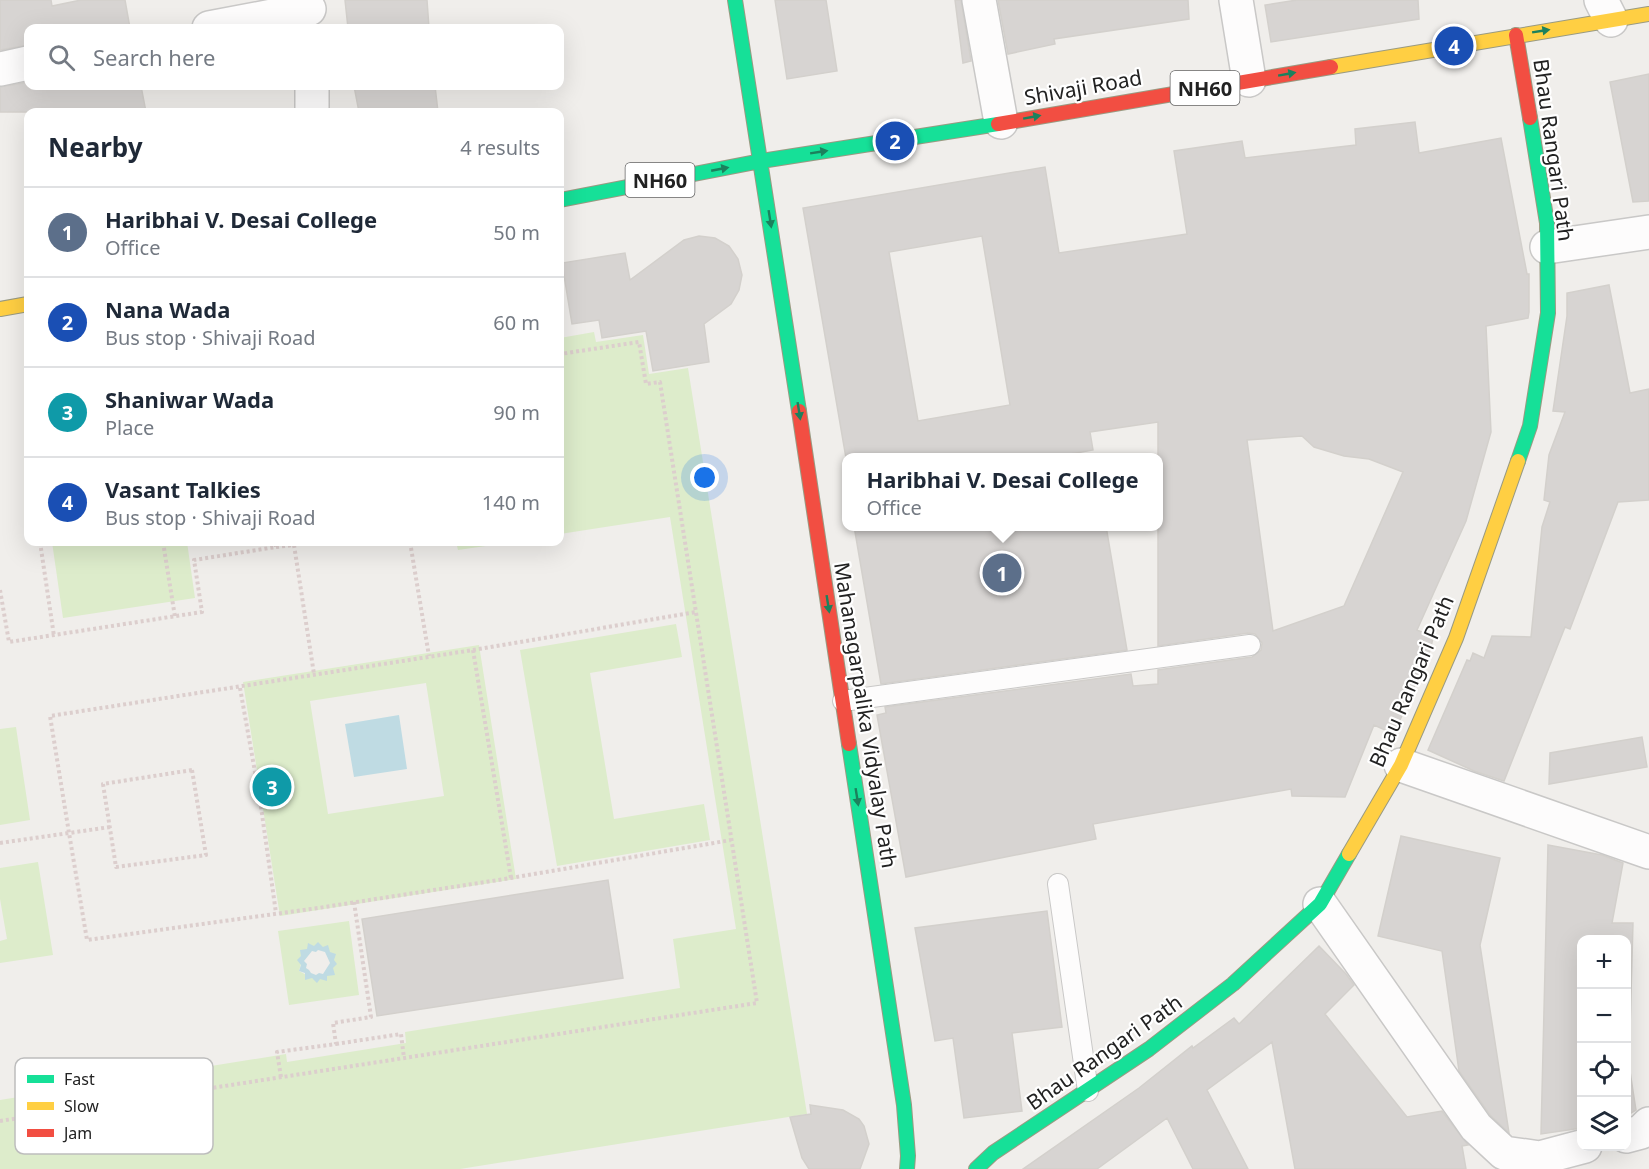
<!DOCTYPE html>
<html lang="en">
<head>
<meta charset="utf-8">
<style>
  :root { --surface:#fff; --page:#f2f2f3; --text:#1f2937; --muted:#747a83; --line:#e0e1e3; --accent:#6a6968 }
  body { margin:0; font-family:"Noto Sans",sans-serif; background:var(--page); color:var(--text) }
  .controls { position:absolute; right:18px; bottom:18px; display:grid; overflow:hidden; border-radius:12px; box-shadow:0 6px 24px #0002 }
  .controls button { width:54px; height:54px; display:grid; place-items:center; padding:0; border:0; border-bottom:2px solid var(--line); background:var(--surface); color:var(--text); font:30px sans-serif }
  .you { position:absolute; left:705px; top:478px; width:21px; height:21px; margin:-15px; border:4px solid #fff; border-radius:50%; background:#1a73e8; box-shadow:0 0 0 9px #1a73e833 }
  .badge { display:grid; place-items:center; width:39px; height:39px; border-radius:50%; background:var(--accent); color:#fff; font-size:20px; font-weight:700 }
  .pin { position:absolute; translate:-50% -50%; border:3px solid #fff; box-shadow:0 2px 6px #0006 }
  .popup { position:absolute; left:842px; top:453px; width:321px; height:78px; box-sizing:border-box; display:grid; place-content:center; border-radius:12px; background:var(--surface); filter:drop-shadow(0 2px 4px #0005); font-size:20px; white-space:nowrap; color:var(--muted) }
  .popup b { font-size:22px; color:var(--text) }
  .popup::after { content:''; position:absolute; left:50%; top:100%; margin-left:-12px; border:12px solid transparent; border-top-color:var(--surface) }
  .list { margin:0; padding:0; list-style:none }
  h2 { display:flex; justify-content:space-between; align-items:center; height:78px; margin:0; padding:0 24px; font-size:26px }
  h2 small { font-size:20px; font-weight:400; color:var(--muted) }
  .list li { display:grid; grid-template-columns:39px 1fr auto; gap:18px; align-items:center; box-sizing:border-box; height:90px; padding:0 24px; border-top:2px solid var(--line) }
  .list b { display:block; font-size:22px; white-space:nowrap }
  .list p { margin:0; font-size:20px; white-space:nowrap; color:var(--muted) }
  .list em { font-size:20px; font-style:normal; color:var(--muted) }
  .icon { flex:none; width:33px; height:33px; fill:none; stroke:currentColor; stroke-width:2; stroke-linecap:round; stroke-linejoin:round }
  .map { position:relative; flex:none; width:1649px; height:1169px; overflow:hidden }
  .search { position:absolute; background:var(--surface); box-shadow:0 6px 24px #0002; left:24px; top:24px; width:540px; height:66px; display:flex; align-items:center; gap:15px; box-sizing:border-box; padding:0 21px; border-radius:12px; color:var(--muted); font-size:22px }
  .panel { position:absolute; background:var(--surface); box-shadow:0 6px 24px #0002; left:24px; top:108px; width:540px; height:438px; border-radius:12px }
  .map>svg:first-child { display:block }
  .grass { fill:#ddeccb; fill-rule:evenodd }
  .water { fill:#bfdbe3; fill-rule:evenodd }
  .building { fill:#d7d4d2; stroke:#d3d0cc; stroke-width:1.5; fill-rule:evenodd }
  .lines { fill:none; stroke-linecap:round; stroke-linejoin:round }
  .lane-casing { stroke:#c9c8c7; stroke-width:22 }
  .street-casing { stroke:#c9c8c7; stroke-width:36 }
  .fast-casing { stroke:#999a82; stroke-width:16 }
  .slow-casing { stroke:#999a82; stroke-width:16 }
  .jam-casing { stroke:#999a82; stroke-width:16 }
  .path { stroke:#dccecd; stroke-width:4; stroke-dasharray:3 3; stroke-linecap:butt }
  .lane { stroke:#fdfcfc; stroke-width:20 }
  .street { stroke:#fdfcfc; stroke-width:33 }
  .fast { stroke:#16e098; stroke-width:14 }
  .slow { stroke:#ffcf43; stroke-width:14 }
  .jam { stroke:#f24e42; stroke-width:14 }
  .oneway { fill:#1c815d }
  .labels { text-anchor:middle; dominant-baseline:central; stroke-width:4.5; stroke-linejoin:round; paint-order:stroke }
  .shield { fill:#fff; stroke:#646464; stroke-width:1.5 }
  .shield-label { font-size:20px; font-weight:bold; fill:#222 }
  .street-label { font-size:21px; fill:#222; stroke:#fff }
  .key { fill:#fff; stroke:#bdbdbd; stroke-width:1.5 }
  .key-label { font-size:16px; fill:#222 }
</style>
</head>
<body>
<div class="map">
<svg width="1649" height="1169" viewBox="0 0 1649 1169">
  <rect width="100%" height="100%" fill="#f0eeeb"/>
  <!-- grass -->
  <path class="grass" d="M594,332L596,342L643,335L649,374L688,368L807,1114L460,1169H0V1100L286,1054L287,1062L406,1043L405,1032L680,988L673,939L736,929L670,517L560,534V338Z
    M52,542H98L99,546L132,542H187L195,598L63,618Z
    M456,542H514L458,550Z
    M676,624L682,657L590,673L614,819L704,804L710,840L557,866L520,650Z
    M479,645L516,879L280,916L243,682ZM426,683L444,796L328,814L310,701Z
    M16,727L30,820L0,825V729Z
    M38,862L53,955L0,963V941L7,939L0,899V868Z
    M349,921L359,995L289,1005L278,931ZM314,946C347,949 332,986 312,978C307,976 304,973 299,971C303,960 301,952 314,946Z"/>
  <!-- water -->
  <path class="water" d="M399,715L407,769L354,777L345,724Z
    M318,942L323,947L328,945L330,952L336,954L334,960L337,964L333,968L335,975L327,976V981L320,979L317,983L312,978L305,980V973L299,971L301,965L297,960L301,956L300,950L307,949L308,943L314,946ZM318,950L325,952L330,963L323,974L319,973L316,975L311,973L309,970L306,968L307,964L304,961L312,951L316,952Z"/>
  <!-- building -->
  <path class="building" d="M0,0H51L52,6L81,0H125L130,28H28V45L0,50Z
    M345,0H427L429,28H348Z
    M775,0H826L837,71L787,79Z
    M955,0H961L971,61L963,63Z
    M998,0H1188L1189,19L1054,39L1055,44L1008,54Z
    M1297,0H1418L1419,19L1271,42L1265,5Z
    M1649,74V201L1633,202L1610,82Z
    M28,82V86H141L146,112H0V87Z
    M354,86H435L438,112H359Z
    M1415,122L1419,153L1501,138L1527,274H1529V312L1528,318L1486,326L1491,432L1466,521L1417,630L1433,637L1431,648L1394,734L1374,725L1345,797L1292,796L1291,789L1093,824L1096,839L906,877L877,715L886,713L885,707L1131,674L1133,686L1158,684V670L1252,657L1261,650L1262,643L1255,634L1248,633L1158,646V422L1090,432L1093,450L1049,458H846L803,208L1045,167L1059,253L1187,234L1174,151L1242,141L1245,158L1356,145L1355,129ZM982,236L1010,405L918,421L889,252ZM1302,436L1314,447L1344,456L1369,459L1403,472L1344,606L1273,631L1247,440Z
    M699,236L715,238L729,246L738,259L742,275L739,290L731,304L704,324L709,362L653,371L646,331L602,338L599,320L572,324L562,263L625,253L630,280L684,240Z
    M1609,285L1630,393L1649,389V500L1618,502L1570,629L1565,627L1504,781L1474,771L1428,750L1467,660L1470,661L1473,653L1484,658L1492,636L1531,637L1542,527L1550,502L1544,500L1549,455L1565,412L1553,411L1567,316V293Z
    M854,526H1106L1127,650L881,684Z
    M1642,737L1647,767L1549,784L1550,753Z
    M1401,836L1500,858L1480,945L1509,1133L1490,1115L1459,1071L1442,951L1378,936Z
    M1548,845L1602,855L1623,863L1612,923H1633L1629,1065L1636,1110L1626,1116V939H1581V1128L1541,1134Z
    M608,880L623,978L377,1016L362,919Z
    M1047,911L1062,1027L1012,1033L1022,1111L964,1118L953,1038L935,1041L915,928Z
    M1319,946L1346,974L1354,985L1325,1014L1407,1117L1442,1111L1468,1145L1462,1146L1466,1169H1295L1272,1042L1207,1090L1248,1169H1193L1167,1118L1097,1169H1023L1139,1088L1192,1046L1193,1048L1234,1018L1239,1024Z
    M810,1105L843,1110L859,1119L864,1126L869,1144L860,1169H809L802,1158L790,1117L811,1114Z"/>
  <g class="lines">
    <!-- lane casing -->
    <g class="lane-casing">
      <path id="lane" d="M843,701L1250,645
        M1058,884L1088,1091"/>
    </g>
    <!-- street casing -->
    <g class="street-casing">
      <path id="street" d="M979,0L1001,122
        M1236,0L1249,80
        M1601,0L1611,20
        M209,28L309,9
        M0,69L28,63
        M312,86V112
        M1547,247L1649,232
        M1401,765L1649,852
        M1320,904L1476,1127L1504,1153L1540,1158L1585,1146
        M1626,1136L1641,1132L1649,1124"/>
    </g>
    <!-- fast casing -->
    <g class="fast-casing">
      <path id="fast" d="M735,0L799,411
        M560,200L761,161L998,124
        M1518,461L1530,426L1548,313L1547,223L1530,118
        M849,744L904,1105L908,1156L907,1169
        M976,1169L993,1153L1149,1049L1233,984L1320,904L1349,854"/>
    </g>
    <!-- slow casing -->
    <g class="slow-casing">
      <path id="slow" d="M1331,67L1649,14
        M0,309L28,304
        M1349,854L1401,765L1456,638L1518,461"/>
    </g>
    <!-- jam casing -->
    <g class="jam-casing">
      <path id="jam" d="M1516,35L1530,118
        M998,124L1331,67
        M799,411L849,744"/>
    </g>
    <!-- path -->
    <path class="path" d="M28,446L27,447L28,459
      M40,542L54,636
      M163,542L175,617
      M410,542L429,656
      M276,547L294,545L314,674
      M0,590L9,642L202,612L194,560L276,547L275,542
      M473,650L511,878
      M240,688L260,800L276,913
      M192,770L206,855L116,867L103,784Z
      M110,827L69,833L50,716L473,650L696,612
      M0,843L69,833L87,940L318,908L511,878L731,840
      M336,1044L401,1034L404,1058
      M281,1077L277,1052L336,1044L333,1023L371,1017L354,902
      M0,1121L757,1003L660,382L646,384L639,342L560,354"/>
    <!-- lane -->
    <use href="#lane" class="lane"/>
    <!-- street -->
    <use href="#street" class="street"/>
    <!-- fast -->
    <use href="#fast" class="fast"/>
    <!-- slow -->
    <use href="#slow" class="slow"/>
    <!-- jam -->
    <use href="#jam" class="jam"/>
  </g>
  <!-- one-way arrows -->
  <defs><path id="oneway-solid" d="M-6-.8H1V-3.2L6.5 0L1 3.2V.8H-6Z" transform="scale(1.5)"/></defs>
  <g class="oneway">
    <use href="#oneway-solid" transform="translate(1541 31) rotate(-9)"/>
    <use href="#oneway-solid" transform="translate(1287 74) rotate(-10)"/>
    <use href="#oneway-solid" transform="translate(1032 117) rotate(-10)"/>
    <use href="#oneway-solid" transform="translate(819 152) rotate(-9)"/>
    <use href="#oneway-solid" transform="translate(720 169) rotate(-11)"/>
    <use href="#oneway-solid" transform="translate(770 219) rotate(81)"/>
    <use href="#oneway-solid" transform="translate(799 411) rotate(81)"/>
    <use href="#oneway-solid" transform="translate(828 604) rotate(81)"/>
    <use href="#oneway-solid" transform="translate(857 797) rotate(81)"/>
  </g>
  <g class="labels">
    <!-- shield labels -->
    <g class="shield">
      <rect x="1170.5" y="71" width="69" height="34" rx="4.5"/>
      <rect x="625.5" y="163" width="69" height="34" rx="4.5"/>
    </g>
    <g class="shield-label">
      <text x="1205" y="88">NH60</text>
      <text x="660" y="180">NH60</text>
    </g>
    <!-- street labels -->
    <g class="street-label">
      <text transform="translate(1083 87) rotate(-10)">Shivaji Road</text>
      <text transform="translate(1554 150) rotate(82)">Bhau Rangari Path</text>
      <text transform="translate(1411 681) rotate(-67)">Bhau Rangari Path</text>
      <text transform="translate(866 715) rotate(81)">Mahanagarpalika Vidyalay Path</text>
      <text transform="translate(1104 1052) rotate(-35)">Bhau Rangari Path</text>
    </g>
  </g>
  <!-- legend -->
  <rect x="15" y="1058" width="198" height="96" rx="9" class="key"/>
  <rect x="27" y="1075" width="27" height="8" fill="#16e098"/>
  <rect x="27" y="1102" width="27" height="8" fill="#ffcf43"/>
  <rect x="27" y="1129" width="27" height="8" fill="#f24e42"/>
  <g class="key-label">
    <text x="64" y="1085">Fast</text>
    <text x="64" y="1112">Slow</text>
    <text x="64" y="1139">Jam</text>
  </g>
</svg>
<div class="controls">
<button>+</button>
<button>−</button>
<button><svg class="icon" aria-label="locate" viewBox="0 0 24 24"><circle cx="12" cy="12" r="6"/><path d="M12 2v4M12 18v4M2 12h4M18 12h4"/></svg></button>
<button><svg class="icon" aria-label="layers" viewBox="0 0 24 24"><path d="M12 4l9 5-9 5-9-5zM3 14l9 5 9-5"/></svg></button>
</div>
<div class="you"></div>
<div class="pin badge" style="left:1002px;top:573px;background:#5c6f8a">1</div>
<div class="popup"><b>Haribhai V. Desai College</b>Office</div>
<div class="pin badge" style="left:895px;top:141px;background:#1a4fb4">2</div>
<div class="pin badge" style="left:272px;top:787px;background:#0f9aa8">3</div>
<div class="pin badge" style="left:1454px;top:46px;background:#1a4fb4">4</div>
<div class="search"><svg class="icon" aria-label="search" viewBox="0 0 24 24"><circle cx="10" cy="10" r="6"/><path d="M15 15l6 6"/></svg>Search here</div>
<section class="panel">
<h2>Nearby<small>4 results</small></h2>
<ul class="list">
<li><span class="badge" style="background:#5c6f8a">1</span><div><b>Haribhai V. Desai College</b><p>Office</p></div><em>50 m</em></li>
<li><span class="badge" style="background:#1a4fb4">2</span><div><b>Nana Wada</b><p>Bus stop · Shivaji Road</p></div><em>60 m</em></li>
<li><span class="badge" style="background:#0f9aa8">3</span><div><b>Shaniwar Wada</b><p>Place</p></div><em>90 m</em></li>
<li><span class="badge" style="background:#1a4fb4">4</span><div><b>Vasant Talkies</b><p>Bus stop · Shivaji Road</p></div><em>140 m</em></li>
</ul>
</section>
</div>
</body>
</html>
